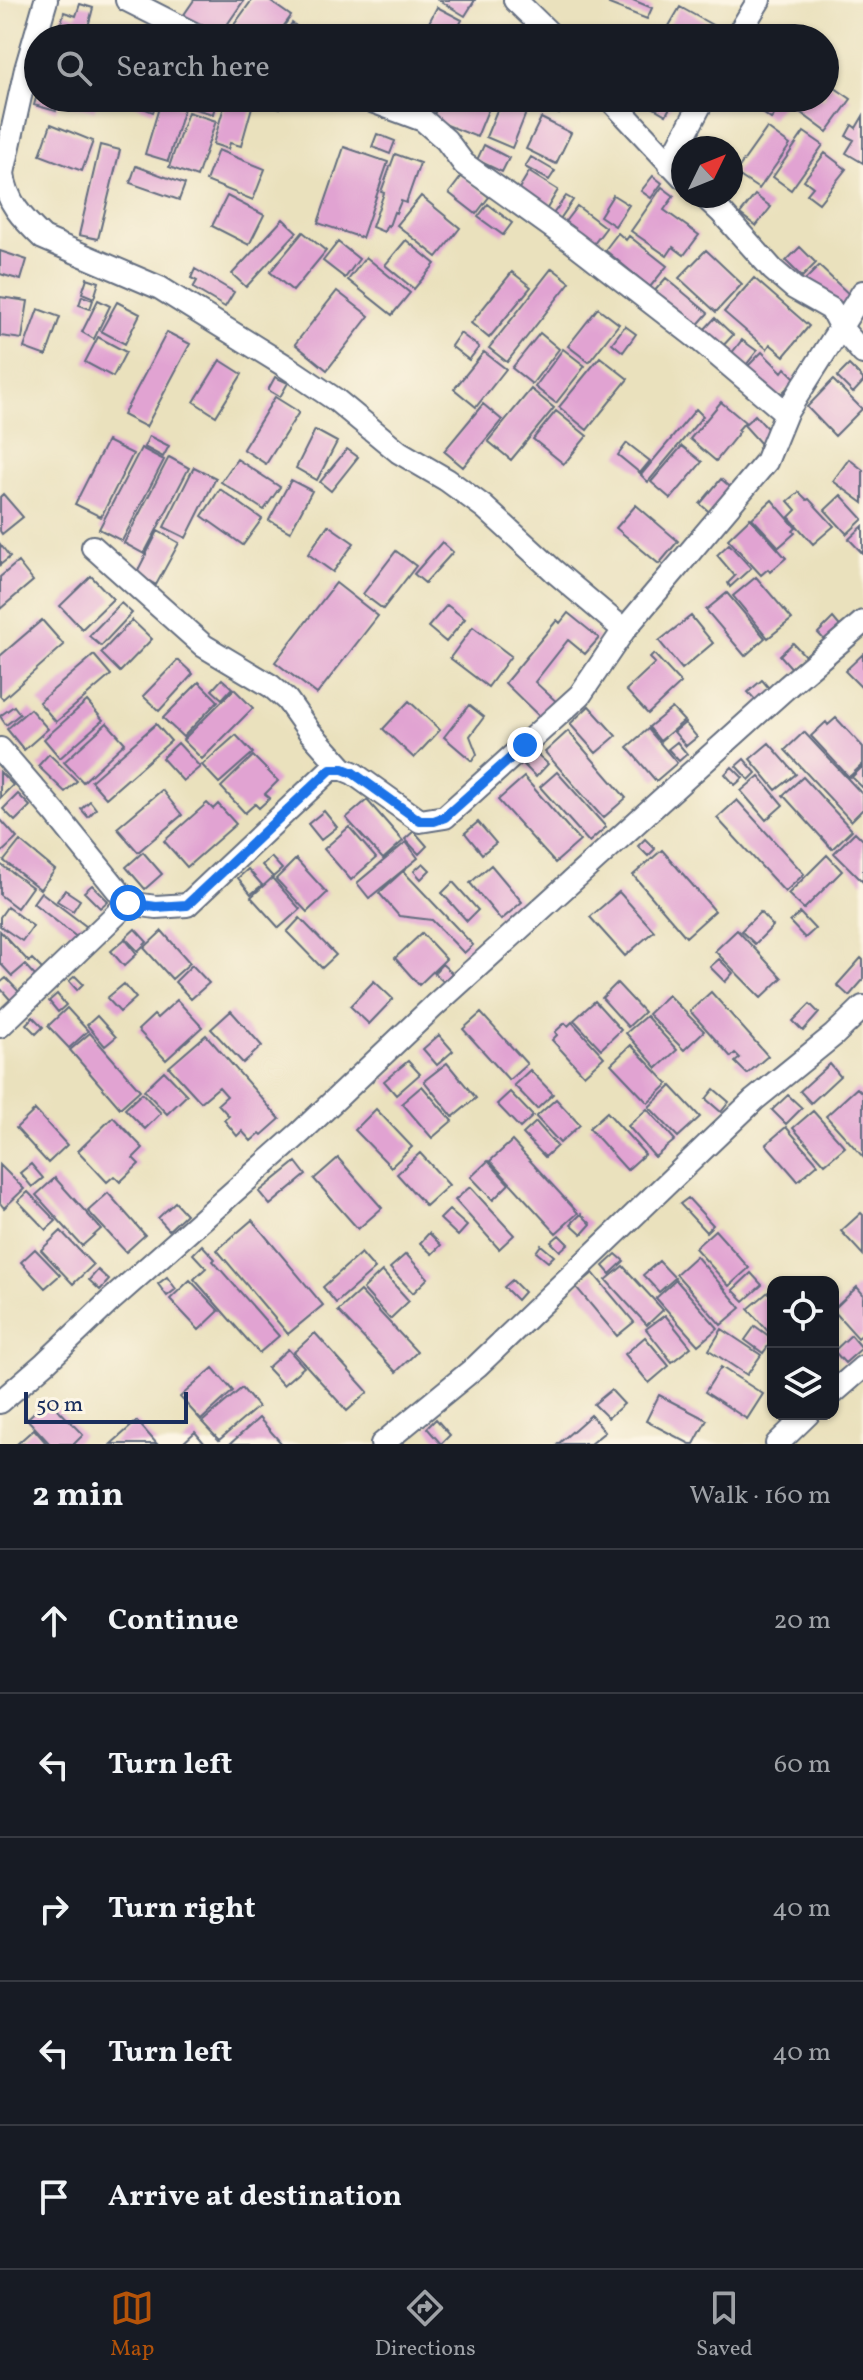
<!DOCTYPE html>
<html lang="en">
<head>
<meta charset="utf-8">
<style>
  :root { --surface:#171b24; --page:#20242c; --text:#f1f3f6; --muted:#9ea1a6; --line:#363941; --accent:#b45309 }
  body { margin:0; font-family:Vollkorn,serif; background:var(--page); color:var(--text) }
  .controls { position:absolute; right:24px; bottom:24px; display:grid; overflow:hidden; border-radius:16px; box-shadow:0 2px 6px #0004 }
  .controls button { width:72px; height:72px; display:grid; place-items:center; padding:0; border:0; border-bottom:2px solid var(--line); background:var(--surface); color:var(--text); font:40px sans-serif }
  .compass { position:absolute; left:671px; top:136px; width:72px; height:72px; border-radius:50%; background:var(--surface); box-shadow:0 2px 6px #0004; rotate:47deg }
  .scale { position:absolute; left:24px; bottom:20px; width:164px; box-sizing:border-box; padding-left:8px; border:4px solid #1b2f5e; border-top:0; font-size:22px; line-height:28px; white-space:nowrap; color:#1b2f5e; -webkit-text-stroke:6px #fcf5e5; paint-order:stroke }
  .stop { position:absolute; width:24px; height:24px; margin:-18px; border:6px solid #1a73e8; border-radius:50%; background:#fff }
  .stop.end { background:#1a73e8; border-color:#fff; box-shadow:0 2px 8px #0008 }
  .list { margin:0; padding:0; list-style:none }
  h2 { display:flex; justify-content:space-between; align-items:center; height:104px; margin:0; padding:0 32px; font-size:34px }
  h2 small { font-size:26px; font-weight:400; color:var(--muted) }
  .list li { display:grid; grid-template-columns:52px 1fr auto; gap:24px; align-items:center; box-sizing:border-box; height:144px; padding:0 32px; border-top:2px solid var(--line) }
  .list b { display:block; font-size:30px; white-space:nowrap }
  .list em { font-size:26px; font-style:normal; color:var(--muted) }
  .icon { flex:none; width:44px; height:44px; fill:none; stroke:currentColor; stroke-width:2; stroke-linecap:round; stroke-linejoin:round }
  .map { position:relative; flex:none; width:863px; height:1444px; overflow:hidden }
  .search { position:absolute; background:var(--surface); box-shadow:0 2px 6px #0004; left:24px; right:24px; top:24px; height:88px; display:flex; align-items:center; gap:20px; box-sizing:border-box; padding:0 28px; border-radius:44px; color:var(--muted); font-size:30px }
  .sheet { height:824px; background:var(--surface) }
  nav { display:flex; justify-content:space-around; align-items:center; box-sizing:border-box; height:112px; border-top:2px solid var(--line); background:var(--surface); font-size:22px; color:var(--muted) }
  nav a { display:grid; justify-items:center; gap:4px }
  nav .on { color:var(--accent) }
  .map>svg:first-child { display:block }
  .building { fill:#e1a3d2 }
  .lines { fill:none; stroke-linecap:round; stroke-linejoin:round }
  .street-casing { stroke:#636d7f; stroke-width:26 }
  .street { stroke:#fff; stroke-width:22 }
  .route { stroke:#1a73e8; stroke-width:10 }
</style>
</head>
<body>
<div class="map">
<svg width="863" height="1444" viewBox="0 0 863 1444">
  <rect width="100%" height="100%" fill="#fcf5e5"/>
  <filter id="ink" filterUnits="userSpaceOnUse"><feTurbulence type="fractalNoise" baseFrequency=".0125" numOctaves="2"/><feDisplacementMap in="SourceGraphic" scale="16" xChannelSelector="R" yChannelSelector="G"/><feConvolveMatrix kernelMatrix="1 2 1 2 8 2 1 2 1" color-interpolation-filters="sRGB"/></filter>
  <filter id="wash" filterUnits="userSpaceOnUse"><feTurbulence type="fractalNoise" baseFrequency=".006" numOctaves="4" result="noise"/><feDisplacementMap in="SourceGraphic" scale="32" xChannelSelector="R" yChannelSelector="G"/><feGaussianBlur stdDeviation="1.8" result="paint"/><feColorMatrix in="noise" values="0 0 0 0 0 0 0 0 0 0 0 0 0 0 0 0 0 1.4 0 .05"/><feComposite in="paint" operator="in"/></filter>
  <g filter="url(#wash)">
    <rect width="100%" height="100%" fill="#eae1bd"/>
    <g id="blocks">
      <!-- building -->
      <path class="building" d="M194,0H244L218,38H215L183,16Z
        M252,0H268L291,16L275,38H236L228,33Z
        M439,0H475L465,16Z
        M611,0H633L652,8L647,19L609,4Z
        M80,4L93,8L85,38H57L64,12L76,16Z
        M437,7L462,20L453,38H421Z
        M680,7L716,27L709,38H662Z
        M292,23L313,38H282Z
        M469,30L490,38H465Z
        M825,81L851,99L827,132L789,104L793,98H825Z
        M36,98H59L56,111L34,105Z
        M67,98H98L94,111L66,104Z
        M130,98H158L153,112L128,102Z
        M191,98H217L213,114L188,107Z
        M258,98H283L280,108L257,102Z
        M441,98H493L477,137L432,119Z
        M502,98H532L512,148L486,137Z
        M538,98H568L559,114L536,102Z
        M637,98H675L666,115Z
        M743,98H775L783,104L771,119Z
        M226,100L252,107L241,146L230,143L228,149L213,144Z
        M161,101L184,108L168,161L145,154Z
        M188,112L216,121L197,177L169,167Z
        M863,116V163L846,153L854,140L846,136L852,125L856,128Z
        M541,118L571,133L556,164L526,149Z
        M51,124L93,141L82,171L40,155Z
        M767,128L790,145L759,189L735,173Z
        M804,132L823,145L791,190L773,177Z
        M377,134L395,141L390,154L372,147Z
        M100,145L120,150L98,239L79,235Z
        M484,145L509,158L502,172L477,160Z
        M344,147L388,162L362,238L318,223Z
        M218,150L265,169L253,200L206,181Z
        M825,153L846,169L819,203L807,194L813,187L804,180Z
        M395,154L420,163L406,203L401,201L396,213L394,212L389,226L387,225L384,232L372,227L384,193L381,192Z
        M531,157L555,171L549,180L525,167Z
        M136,166L185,184L179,200L130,183Z
        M529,172L558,190L546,210L517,192Z
        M462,176L489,197L476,214L449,193Z
        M653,176L662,183L651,198L641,191Z
        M662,187L674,196L664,210L699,235L684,255L673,247L667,256L631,231Z
        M613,195L629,205L615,226L600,216Z
        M755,195L771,207L756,226L740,214Z
        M227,196L264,215L249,245L212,226Z
        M421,196L460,228L437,257L397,225Z
        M566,196L573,200L560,219L553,214Z
        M488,204L512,223L503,235L478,217Z
        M577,206L606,228L593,245L564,223Z
        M283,219L297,232L246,287L232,274Z
        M303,232L326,251L293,291L270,272Z
        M618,233L626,240L629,236L667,266L650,287L605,250Z
        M406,240L435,264L414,289L385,265Z
        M338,242L359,259L345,278L323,261Z
        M800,247L816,263L802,277L786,261Z
        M706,250L742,284L716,312L679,278Z
        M0,251L27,260L21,280L0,274Z
        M366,257L410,293L392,315L348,280Z
        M819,266L853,298L838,312L805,280Z
        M552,268L570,282L507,362L489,348Z
        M195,269L234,292L225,307L193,288L197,281L191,278Z
        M512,272L531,287L489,338L471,323Z
        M87,278L99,282L94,298L82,293Z
        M666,278L708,313L694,329L652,294Z
        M754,278L809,326L784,356L770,344L767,349L724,312Z
        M337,291L369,316L327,370L295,344Z
        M82,296L93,300L90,309L79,305Z
        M0,297L28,301L22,339L0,336Z
        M98,300L110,306L94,339L82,332Z
        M117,302L140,314L125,344L101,331Z
        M598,308L619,324L589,362L568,346Z
        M38,309L60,317L46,356L24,348Z
        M715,318L733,335L721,348L703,331Z
        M625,326L636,334L623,352L612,343Z
        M167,332L190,344L146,427L123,415Z
        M460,333L479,347L469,360L451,346Z
        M540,333L559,349L532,384L512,368Z
        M98,337L126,352L113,377L85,362Z
        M742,340L757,351L746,365L731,354Z
        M563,349L585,366L556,403L535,387Z
        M484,352L506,369L476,407L454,389Z
        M762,352L782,372L785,368L799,382L790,391L787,388L776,399L745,369Z
        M600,357L628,379L587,430L559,407Z
        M220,360L242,374L216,416L194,402Z
        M849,365L863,379V382L853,393L837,377Z
        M275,377L288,383L280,397L268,390Z
        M833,380L862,409L835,436L807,407Z
        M531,389L554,408L511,460L488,441Z
        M275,397L299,412L266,464L243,449Z
        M721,402L745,422L738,430L740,431L716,461L690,439Z
        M483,404L502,420L463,467L444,451Z
        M696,409L703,416L648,482L641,475Z
        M556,411L587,436L564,464L533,439Z
        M755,415L773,435L762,445L744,425Z
        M315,430L337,442L317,480L296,468Z
        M149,436L169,446L163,457L144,447Z
        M107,441L133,454L101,517L75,504Z
        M627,443L650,461L640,473L618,455Z
        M682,446L702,462L671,499L651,482Z
        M141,448L164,460L122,541L99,529Z
        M347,449L358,457L331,491L320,482Z
        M169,457L189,468L144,554L124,543Z
        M237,459L280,487L264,510L221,482Z
        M849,459L863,470V503L833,481Z
        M194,467L216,478L186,538L164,527Z
        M721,479L734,490L713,515L700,504Z
        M291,480L312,491L290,532L269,520Z
        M220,489L262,519L243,545L202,516Z
        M799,492L807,500L809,499L834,526L813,544L789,517L796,510L788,501Z
        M3,494L23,517L2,534L0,531V497Z
        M841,495L863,519L847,534L825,510Z
        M772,500L796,528L793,531L795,533L779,547L752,518Z
        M636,505L678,541L659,564L616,528Z
        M750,518L786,558L770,572L768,569L761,575L728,539Z
        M328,525L354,543L333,572L308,554Z
        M863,526V554L849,539Z
        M158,531L179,543L156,585L136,574Z
        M442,542L453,552L425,583L414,574Z
        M0,544L10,557L0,565Z
        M729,544L751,568L730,587L728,583L735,576L717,555Z
        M396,551L416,566L383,609L363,594Z
        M18,562L33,581L0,609V577Z
        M91,576L113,599L82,629L60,606Z
        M756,577L792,619L768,638L733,596Z
        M336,583L378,616L317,694L275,662Z
        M727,593L765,638L745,656L706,610Z
        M121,603L132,613L101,646L89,636Z
        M447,605L465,619L446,642L428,627Z
        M568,613L599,638L585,654L568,640L535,682L560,705L545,722L505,683L557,620L560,623Z
        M691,616L713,643L682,669L659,641Z
        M833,618L844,631L829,645L818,633Z
        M42,620L64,645L3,699L0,696V656Z
        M132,620L152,639L120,672L101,653Z
        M473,627L511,656L488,687L450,658Z
        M793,643L809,660L795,672L780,655Z
        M654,654L681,683L648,714L626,690L655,663L650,658Z
        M863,654V685L861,687L845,671Z
        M94,655L111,675L56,722L39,702Z
        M178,660L193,674L159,711L143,696Z
        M222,679L232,688L222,699L212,690Z
        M762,680L774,694L760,705L748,692Z
        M199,682L218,701L183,737L163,718Z
        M234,689L253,708L202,759L183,740Z
        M87,701L103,720L60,758L44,739Z
        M409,701L440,730L414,758L383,729Z
        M469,705L484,717L470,736L477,754L472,761L444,737Z
        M14,706L20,714L6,725L0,716Z
        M589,706L616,736L596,753L570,724Z
        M672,708L684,721L660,741L649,727Z
        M30,709L48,729L24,750L7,729Z
        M836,718L863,747V764L849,777L811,736L826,722L828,725Z
        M107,723L125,743L83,782L64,762Z
        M685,723L697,737L686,746L674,732Z
        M156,724L171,741L106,798L91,781Z
        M648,729L677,763L656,781L627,747Z
        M568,731L626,798L603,818L545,752Z
        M804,732L863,795V809L851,821L785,750Z
        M236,735L253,753L219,783L202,765Z
        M677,742L687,754L679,761L668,749Z
        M178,743L200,767L183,781L162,758Z
        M769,743L796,774L776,790L750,759Z
        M536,753L548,764L536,777L524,765Z
        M49,754L77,781L65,792L38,766Z
        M253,756L278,781L265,794L270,798L259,808L255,804L245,813L221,787Z
        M744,759L756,773L749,780L736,766Z
        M863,766V788L852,777Z
        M732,767L743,778L735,785L725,774Z
        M0,772L13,785L0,798Z
        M557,772L606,827L589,842L540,787Z
        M759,776L783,805L766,820L741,791Z
        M524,777L580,841L555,863L498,800Z
        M803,777L852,830L832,849L783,795Z
        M162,790L182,815L138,852L117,828Z
        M18,794L30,806L15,821L3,809Z
        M367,800L403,841L383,859L346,818Z
        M737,800L804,874L785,892L717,818Z
        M90,801L96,809L88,817L81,809Z
        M207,803L213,809L218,804L236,824L187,867L164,841Z
        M324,811L337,827L321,840L308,824Z
        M0,819L17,838L0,854Z
        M478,822L496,843L482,854L465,833Z
        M349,827L376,858L351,880L324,849Z
        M414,831L427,846L419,854L405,839Z
        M855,832L863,840V882L834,853Z
        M645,839L655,849L648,856L638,846Z
        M20,841L55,870L40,889L4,861Z
        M406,842L418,858L369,898L357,883Z
        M662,850L715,911L686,937L633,875Z
        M143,852L162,874L145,889L126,867Z
        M827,855L842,871L804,909L788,894Z
        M271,857L282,869L273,877L262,865Z
        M296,859L327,893L307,912L276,879Z
        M423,863L430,870L421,879L414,871Z
        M0,864L32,887L17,908L0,895Z
        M491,865L522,902L501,920L470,883Z
        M248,869L262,885L251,894L238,878Z
        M403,871L473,945L464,953L432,920L399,916L379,893Z
        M272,878L300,909L279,928L251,897Z
        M453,882L478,910L467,921L442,893Z
        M92,885L108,901L100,908L84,892Z
        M65,890L80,900L73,911L57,901Z
        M41,892L87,927L78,938L33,903Z
        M619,892L654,931L625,956L590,917Z
        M7,907L33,926L22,941L0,926V917Z
        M760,912L773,926L755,944L741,931Z
        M800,913L815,929L805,938L790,922Z
        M300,918L336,955L322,968L287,932Z
        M135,929L147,942L138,951L125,938Z
        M737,930L782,978L761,998L715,951Z
        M0,931L29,962L32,959L43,970L36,977L25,965L12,976L0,963Z
        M162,931L190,963L172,979L144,948Z
        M422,933L446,959L419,985L395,958Z
        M125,939L137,954L124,966L111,951Z
        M861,958L863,960V980L849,996L837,985Z
        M719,959L733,973L725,982L710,967Z
        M442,964L452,973L444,982L434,973Z
        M192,965L209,983L191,999L175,982Z
        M75,976L83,984L77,990L69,981Z
        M6,978L23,996L14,1004L0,988V983Z
        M374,981L393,999L369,1024L350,1006Z
        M617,983L644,1012L628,1027L602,998Z
        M124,984L136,998L120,1012L107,998Z
        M711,992L768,1056L747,1074L735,1062L740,1058L735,1053L731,1057L690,1011Z
        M57,994L66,1005L58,1012L49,1001Z
        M668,995L704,1031L684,1050L648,1014Z
        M177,1000L202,1027L166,1060L138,1030L154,1015L157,1018Z
        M595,1001L621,1030L601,1049L574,1020Z
        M810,1004L819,1013L803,1031L793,1021Z
        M67,1008L88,1031L69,1048L48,1026Z
        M231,1011L262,1046L243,1063L211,1029Z
        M481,1013L527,1064L509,1080L463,1029Z
        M97,1016L116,1037L105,1046L87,1025Z
        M646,1016L677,1050L657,1068L626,1033Z
        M33,1017L43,1027L36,1034L26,1024Z
        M572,1022L604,1057L584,1075L552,1040L557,1035L555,1032L565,1023L568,1026Z
        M90,1033L140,1090L120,1108L70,1050Z
        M206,1035L280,1119L262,1135L260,1133L251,1141L242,1131L237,1136L224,1120L229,1116L218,1104L227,1096L219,1087L201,1102L169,1067Z
        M439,1035L453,1051L437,1065L423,1049Z
        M631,1045L668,1084L648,1103L611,1064Z
        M408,1061L420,1074L396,1095L384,1081Z
        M447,1063L476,1098L453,1117L424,1081Z
        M830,1064L840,1076L811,1103L800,1091Z
        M530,1070L553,1094L537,1109L514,1085Z
        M164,1071L187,1095L167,1114L144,1090Z
        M422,1086L452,1121L432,1138L402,1103Z
        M671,1086L700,1117L678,1137L649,1107Z
        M857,1088L863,1094V1157L826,1116Z
        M714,1089L729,1102L721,1112L706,1099Z
        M510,1092L533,1116L520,1128L497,1104Z
        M142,1093L161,1113L145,1129L125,1109Z
        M788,1095L802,1108L786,1124L772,1110Z
        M556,1099L580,1125L560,1143L536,1117Z
        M376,1109L412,1147L391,1167L355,1130Z
        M647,1109L675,1140L655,1157L628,1126Z
        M35,1110L67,1145L48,1163L16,1128Z
        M813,1111L845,1147L825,1164L793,1128Z
        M607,1112L645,1154L627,1170L589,1128Z
        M113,1117L143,1148L133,1158L139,1164L120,1182L114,1176L107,1182L78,1151Z
        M536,1122L557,1146L545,1157L523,1134Z
        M786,1127L818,1164L798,1181L766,1144Z
        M512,1141L578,1213L556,1233L490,1161Z
        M420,1153L449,1185L426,1206L397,1174Z
        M338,1158L382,1208L358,1229L314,1179Z
        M488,1161L509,1184L493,1200L471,1177Z
        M296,1162L306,1175L270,1205L259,1192Z
        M31,1164L43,1178L32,1187L20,1173Z
        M0,1165L24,1189L4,1208L0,1203Z
        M55,1178L101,1229L82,1246L36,1195Z
        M470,1187L514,1235L499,1249L455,1200Z
        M28,1192L56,1221L46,1230L18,1201Z
        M108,1193L145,1235L126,1252L88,1211Z
        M688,1198L713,1225L706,1232L680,1204Z
        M175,1202L186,1214L169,1230L158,1218Z
        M449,1210L467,1226L458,1236L440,1219Z
        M861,1213L863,1215V1255L841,1231Z
        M581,1214L591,1224L582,1234L571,1224Z
        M252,1220L323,1305L288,1334L217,1250Z
        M715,1230L749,1268L729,1286L695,1248Z
        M61,1231L93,1265L73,1284L41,1250Z
        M429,1233L441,1245L432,1254L420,1243Z
        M559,1235L568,1244L560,1251L551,1242Z
        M202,1245L215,1259L213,1261L279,1336L259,1353L194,1279L206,1268L193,1254Z
        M541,1245L554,1256L548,1262L536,1252Z
        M35,1249L60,1275L45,1288L21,1262Z
        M361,1253L375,1269L336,1303L323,1287Z
        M406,1254L428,1278L413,1293L390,1268Z
        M616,1254L624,1261L610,1274L603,1266Z
        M696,1256L741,1308L721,1325L676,1274Z
        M659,1261L675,1278L659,1292L643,1275Z
        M623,1266L663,1310L647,1325L606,1280Z
        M98,1270L109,1280L100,1290L89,1280Z
        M382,1271L409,1301L390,1319L363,1289Z
        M593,1273L634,1322L617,1336L576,1287Z
        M751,1273L762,1285L744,1301L733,1290Z
        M167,1277L176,1289L167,1296L158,1284Z
        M190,1280L219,1311L199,1330L170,1299Z
        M512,1280L524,1292L517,1300L504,1287Z
        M676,1280L718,1328L698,1345L656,1298Z
        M857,1287L863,1294V1334L858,1338L833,1310Z
        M360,1291L417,1352L396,1372L338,1311Z
        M768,1292L773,1297V1337L748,1309Z
        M665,1315L691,1347L672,1362L646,1329Z
        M755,1326L773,1339L763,1353L745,1340Z
        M722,1329L761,1355L747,1375L709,1350Z
        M315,1333L368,1392L347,1411L294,1352Z
        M851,1335L862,1348L845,1363L834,1351Z
        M645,1337L669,1366L649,1383L625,1354Z
        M288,1349L304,1367L283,1385L267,1368Z
        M721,1367L763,1394L747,1419L705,1392Z
        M213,1368L233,1391L201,1420L180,1397Z
        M242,1388L258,1407L219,1440L202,1422Z
        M611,1390L624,1404L608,1418L594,1404Z
        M659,1395L707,1420L694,1444H690L646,1421Z
        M48,1399L83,1435L74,1444H50L27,1419Z
        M591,1415L605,1432L590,1444H558Z
        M259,1418L282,1444H230Z
        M436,1419L450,1435L441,1444L427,1428Z
        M137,1421L157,1444H111Z
        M34,1429L47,1444H17Z
        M195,1432L205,1444H182Z"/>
    </g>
  </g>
  <g filter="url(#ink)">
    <use href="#blocks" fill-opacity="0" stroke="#636d7f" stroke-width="2"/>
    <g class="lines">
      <!-- street casing -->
      <g class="street-casing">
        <path id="street" d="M46,0L26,69L3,173C6,202 23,219 43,238L160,288L284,365L336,400L399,452L447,480L484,507L554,571L624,630
          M127,0L202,38
          M515,0L554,38
          M736,38L759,0
          M364,98L423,120L446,140L464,164L573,242L701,341L786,413
          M609,98L683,177
          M669,164L704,98
          M704,196L721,212L773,270L794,288L831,309L841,328L863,353
          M93,547L204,646L271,686L287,700L309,731L343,769
          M0,749L56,814L128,903
          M0,1026L128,903L156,907L187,905L331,769H343L353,773L420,821L445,817L580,695L624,630L766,462L786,413L863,292
          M833,1393L863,1367
          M0,1402L45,1363L110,1301L301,1132L435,1005L647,813L788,686L863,622
          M382,1444L477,1366L754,1100L834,1035L863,1007
          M777,1444L808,1414"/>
      </g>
      <!-- street -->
      <use href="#street" class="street"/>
    </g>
  </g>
  <g class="lines" filter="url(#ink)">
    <!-- route -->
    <path class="route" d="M128,903L156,907L187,905L331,769H343L353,773L420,821H434L445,817L525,745"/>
  </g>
</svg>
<div class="controls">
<button><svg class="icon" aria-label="locate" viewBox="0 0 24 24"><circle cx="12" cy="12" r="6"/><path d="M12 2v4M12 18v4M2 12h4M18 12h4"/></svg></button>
<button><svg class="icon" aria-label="layers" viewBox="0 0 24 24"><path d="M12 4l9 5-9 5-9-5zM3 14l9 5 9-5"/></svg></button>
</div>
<svg class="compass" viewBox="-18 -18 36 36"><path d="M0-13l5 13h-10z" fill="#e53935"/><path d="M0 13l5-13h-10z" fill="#9ea1a6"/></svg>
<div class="scale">50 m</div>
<div class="stop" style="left:128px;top:903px"></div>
<div class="stop end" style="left:525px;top:745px"></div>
<div class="search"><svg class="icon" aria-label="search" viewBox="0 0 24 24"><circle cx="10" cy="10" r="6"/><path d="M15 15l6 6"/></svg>Search here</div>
</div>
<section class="sheet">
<h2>2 min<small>Walk · 160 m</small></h2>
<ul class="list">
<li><svg class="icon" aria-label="ahead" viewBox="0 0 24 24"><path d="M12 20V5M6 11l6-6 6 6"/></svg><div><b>Continue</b></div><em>20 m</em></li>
<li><svg class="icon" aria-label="left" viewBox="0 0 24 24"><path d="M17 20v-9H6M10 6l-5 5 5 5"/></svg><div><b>Turn left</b></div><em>60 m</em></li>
<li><svg class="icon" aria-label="right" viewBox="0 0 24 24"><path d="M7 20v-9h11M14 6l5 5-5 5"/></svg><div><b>Turn right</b></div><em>40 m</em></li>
<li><svg class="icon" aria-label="left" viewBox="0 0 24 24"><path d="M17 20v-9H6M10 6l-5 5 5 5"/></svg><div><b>Turn left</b></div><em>40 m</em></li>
<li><svg class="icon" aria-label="arrive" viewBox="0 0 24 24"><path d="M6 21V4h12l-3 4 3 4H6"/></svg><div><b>Arrive at destination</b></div></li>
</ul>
</section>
<nav>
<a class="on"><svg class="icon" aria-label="map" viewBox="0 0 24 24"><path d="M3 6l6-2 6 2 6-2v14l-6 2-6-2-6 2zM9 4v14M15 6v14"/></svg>Map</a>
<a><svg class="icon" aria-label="directions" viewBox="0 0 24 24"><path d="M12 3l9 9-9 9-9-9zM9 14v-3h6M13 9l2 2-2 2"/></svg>Directions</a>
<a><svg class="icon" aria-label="saved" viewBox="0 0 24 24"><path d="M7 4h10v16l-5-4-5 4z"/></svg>Saved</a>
</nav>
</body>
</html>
